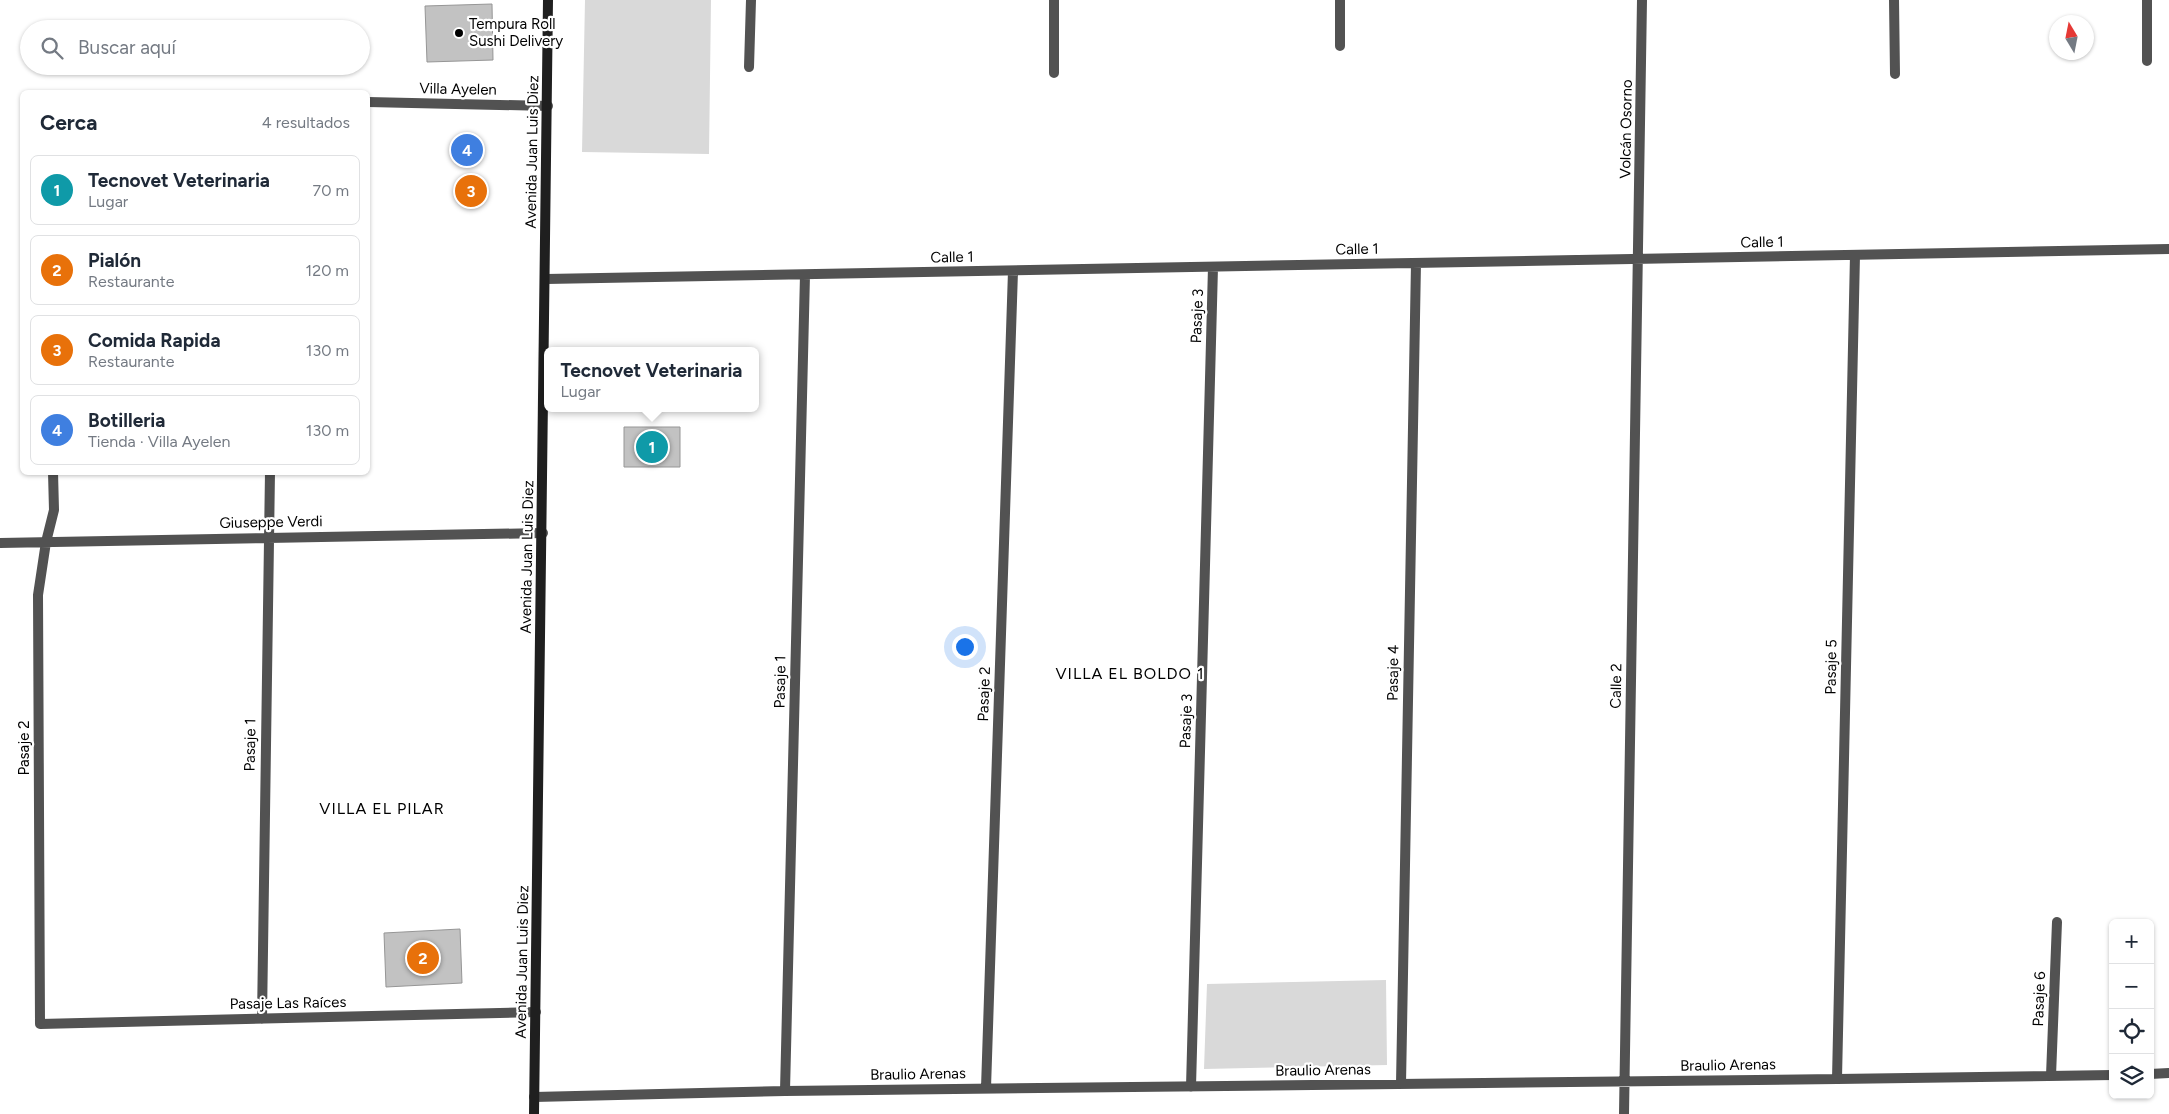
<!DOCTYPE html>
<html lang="es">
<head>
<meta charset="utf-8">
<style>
  :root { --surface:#fff; --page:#f2f2f3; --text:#1f2937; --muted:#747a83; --line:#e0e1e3; --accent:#1a73e8 }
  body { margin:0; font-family:Figtree,sans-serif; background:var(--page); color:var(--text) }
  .controls { position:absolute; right:15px; bottom:15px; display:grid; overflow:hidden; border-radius:8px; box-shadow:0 1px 4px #0004 }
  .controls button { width:45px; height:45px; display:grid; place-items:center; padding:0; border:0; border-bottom:1px solid var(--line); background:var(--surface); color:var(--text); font:25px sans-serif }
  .compass { position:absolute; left:2049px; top:15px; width:45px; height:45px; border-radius:50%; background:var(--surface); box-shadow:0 1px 4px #0004; rotate:350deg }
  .you { position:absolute; left:964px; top:646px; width:18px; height:18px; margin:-12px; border:4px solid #fff; border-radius:50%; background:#1a73e8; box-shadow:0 0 0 8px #1a73e833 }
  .badge { display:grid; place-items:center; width:32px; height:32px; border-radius:50%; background:var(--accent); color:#fff; font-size:16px; font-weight:700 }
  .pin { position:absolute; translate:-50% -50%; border:2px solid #fff; box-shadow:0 1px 5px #0006 }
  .popup { position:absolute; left:544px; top:347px; width:215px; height:65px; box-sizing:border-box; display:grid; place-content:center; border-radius:8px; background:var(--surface); filter:drop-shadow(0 1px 4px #0005); font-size:16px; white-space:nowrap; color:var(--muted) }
  .popup b { font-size:19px; color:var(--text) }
  .popup::after { content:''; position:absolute; left:50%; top:100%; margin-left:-10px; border:10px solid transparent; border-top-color:var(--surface) }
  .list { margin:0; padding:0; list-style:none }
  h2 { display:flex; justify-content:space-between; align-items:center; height:65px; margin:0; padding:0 20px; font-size:21px }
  h2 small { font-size:16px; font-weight:400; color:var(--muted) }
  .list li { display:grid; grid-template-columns:32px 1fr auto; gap:15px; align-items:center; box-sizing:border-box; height:70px; margin:0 10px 10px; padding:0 10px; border:1px solid var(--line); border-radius:8px }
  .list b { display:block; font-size:19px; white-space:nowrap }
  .list p { margin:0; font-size:16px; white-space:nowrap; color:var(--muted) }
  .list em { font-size:16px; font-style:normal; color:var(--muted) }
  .icon { flex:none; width:28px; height:28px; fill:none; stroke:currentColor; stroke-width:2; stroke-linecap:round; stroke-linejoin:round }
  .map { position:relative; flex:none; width:2169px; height:1114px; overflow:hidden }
  .search { position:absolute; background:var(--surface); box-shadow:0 1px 4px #0004; left:20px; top:20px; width:350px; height:55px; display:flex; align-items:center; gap:12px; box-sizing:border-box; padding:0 18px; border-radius:28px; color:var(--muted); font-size:19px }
  .panel { position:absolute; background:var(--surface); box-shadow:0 1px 4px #0004; left:20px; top:90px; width:350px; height:385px; border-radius:8px }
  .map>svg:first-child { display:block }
  .green { fill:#d9d9d9 }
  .building { fill:#c2c2c2; stroke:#969696 }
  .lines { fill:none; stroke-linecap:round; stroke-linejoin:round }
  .street { stroke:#525252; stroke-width:10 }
  .secondary { stroke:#1f1f1f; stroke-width:10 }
  .poi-dot { fill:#000; stroke:#fff; stroke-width:2 }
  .labels { text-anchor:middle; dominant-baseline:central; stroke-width:4.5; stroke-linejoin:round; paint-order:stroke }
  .poi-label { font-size:15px; fill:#000; stroke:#fff; text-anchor:start }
  .street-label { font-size:15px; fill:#000; stroke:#fff }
  .neighbourhood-label { font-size:16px; letter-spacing:1px; fill:#000; stroke:#fff }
</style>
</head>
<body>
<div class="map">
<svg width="2169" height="1114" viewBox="0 0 2169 1114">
  <rect width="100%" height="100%" fill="#fff"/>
  <!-- green -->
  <path class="green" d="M585,0H711L709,154L582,152Z
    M1386,980L1387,1065L1204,1069L1207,984Z"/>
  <!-- building -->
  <path class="building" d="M492,4L493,60L427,62L425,6Z
    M624,427H680V467H624Z
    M460,929L462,983L386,987L384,933Z"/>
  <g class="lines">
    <!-- street -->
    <path class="street" d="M1054,0V73
      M1340,0V46
      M1894,0L1895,74
      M2147,0V61
      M749,67L751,0
      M368,102L548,106
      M546,279L2169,249
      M53,472L54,510L46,542L38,595L40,1024L536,1012
      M0,543L543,533
      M262,1019L270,472
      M2150,1074L2169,1073
      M2051,1076L2057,922
      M1837,1079L1855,255
      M1401,1084L1416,263
      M1191,1087L1213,267
      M986,1088L1013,271
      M785,1091L805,275
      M534,1097L785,1091L1837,1079L2113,1075
      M1624,1114L1642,0"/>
    <!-- secondary -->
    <path class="secondary" d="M534,1114L548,0"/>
  </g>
  <!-- markers -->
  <circle class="poi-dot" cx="459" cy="33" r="5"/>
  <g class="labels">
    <!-- poi labels -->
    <g class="poi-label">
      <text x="469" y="24">Tempura Roll<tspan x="469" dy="17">Sushi Delivery</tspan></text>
    </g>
    <!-- street labels -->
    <g class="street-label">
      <text transform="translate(458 89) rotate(1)">Villa Ayelen</text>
      <text transform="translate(1626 129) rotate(-89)">Volcán Osorno</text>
      <text transform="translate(532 152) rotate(-89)">Avenida Juan Luis Diez</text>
      <text transform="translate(1762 242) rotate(-1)">Calle 1</text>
      <text transform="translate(1357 249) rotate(-1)">Calle 1</text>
      <text transform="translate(952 257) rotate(-1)">Calle 1</text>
      <text transform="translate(1197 316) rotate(-88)">Pasaje 3</text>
      <text transform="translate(271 522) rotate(-1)">Giuseppe Verdi</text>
      <text transform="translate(527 557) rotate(-89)">Avenida Juan Luis Diez</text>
      <text transform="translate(1831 667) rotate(-89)">Pasaje 5</text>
      <text transform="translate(1393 673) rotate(-89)">Pasaje 4</text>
      <text transform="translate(780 682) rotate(-89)">Pasaje 1</text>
      <text transform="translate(1616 686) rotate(-89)">Calle 2</text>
      <text transform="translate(984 694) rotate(-88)">Pasaje 2</text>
      <text transform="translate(1186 721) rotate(-88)">Pasaje 3</text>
      <text transform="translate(250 745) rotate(-89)">Pasaje 1</text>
      <text transform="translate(24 748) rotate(-90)">Pasaje 2</text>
      <text transform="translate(522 962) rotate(-89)">Avenida Juan Luis Diez</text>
      <text transform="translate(2039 999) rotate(-88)">Pasaje 6</text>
      <text transform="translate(288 1003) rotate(-1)">Pasaje Las Raíces</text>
      <text transform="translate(1728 1065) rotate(-1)">Braulio Arenas</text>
      <text transform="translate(1323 1070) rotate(-1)">Braulio Arenas</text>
      <text transform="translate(918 1074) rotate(-1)">Braulio Arenas</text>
    </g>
    <!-- neighbourhood labels -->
    <g class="neighbourhood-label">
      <text x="1130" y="673">VILLA EL BOLDO 1</text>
      <text x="382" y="808">VILLA EL PILAR</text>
    </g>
  </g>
</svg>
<div class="controls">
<button>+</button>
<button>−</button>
<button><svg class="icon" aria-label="locate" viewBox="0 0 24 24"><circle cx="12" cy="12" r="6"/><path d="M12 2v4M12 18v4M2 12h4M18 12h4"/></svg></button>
<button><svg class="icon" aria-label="layers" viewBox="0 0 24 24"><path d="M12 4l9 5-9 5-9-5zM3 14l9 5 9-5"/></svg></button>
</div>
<svg class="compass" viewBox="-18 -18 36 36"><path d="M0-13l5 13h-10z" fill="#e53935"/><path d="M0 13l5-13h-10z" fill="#747a83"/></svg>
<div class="you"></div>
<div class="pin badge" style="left:652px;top:447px;background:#0f9aa8">1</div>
<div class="popup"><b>Tecnovet Veterinaria</b>Lugar</div>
<div class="pin badge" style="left:423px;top:958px;background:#e8710a">2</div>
<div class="pin badge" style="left:471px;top:191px;background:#e8710a">3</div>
<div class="pin badge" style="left:467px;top:150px;background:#3f7fe0">4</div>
<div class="search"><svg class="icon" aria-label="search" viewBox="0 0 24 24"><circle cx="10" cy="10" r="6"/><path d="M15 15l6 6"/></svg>Buscar aquí</div>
<section class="panel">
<h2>Cerca<small>4 resultados</small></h2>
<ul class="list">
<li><span class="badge" style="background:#0f9aa8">1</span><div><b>Tecnovet Veterinaria</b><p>Lugar</p></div><em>70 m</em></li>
<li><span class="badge" style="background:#e8710a">2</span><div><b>Pialón</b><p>Restaurante</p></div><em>120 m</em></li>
<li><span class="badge" style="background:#e8710a">3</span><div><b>Comida Rapida</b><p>Restaurante</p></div><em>130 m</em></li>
<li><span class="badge" style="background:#3f7fe0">4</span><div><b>Botilleria</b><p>Tienda · Villa Ayelen</p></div><em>130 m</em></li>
</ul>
</section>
</div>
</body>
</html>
